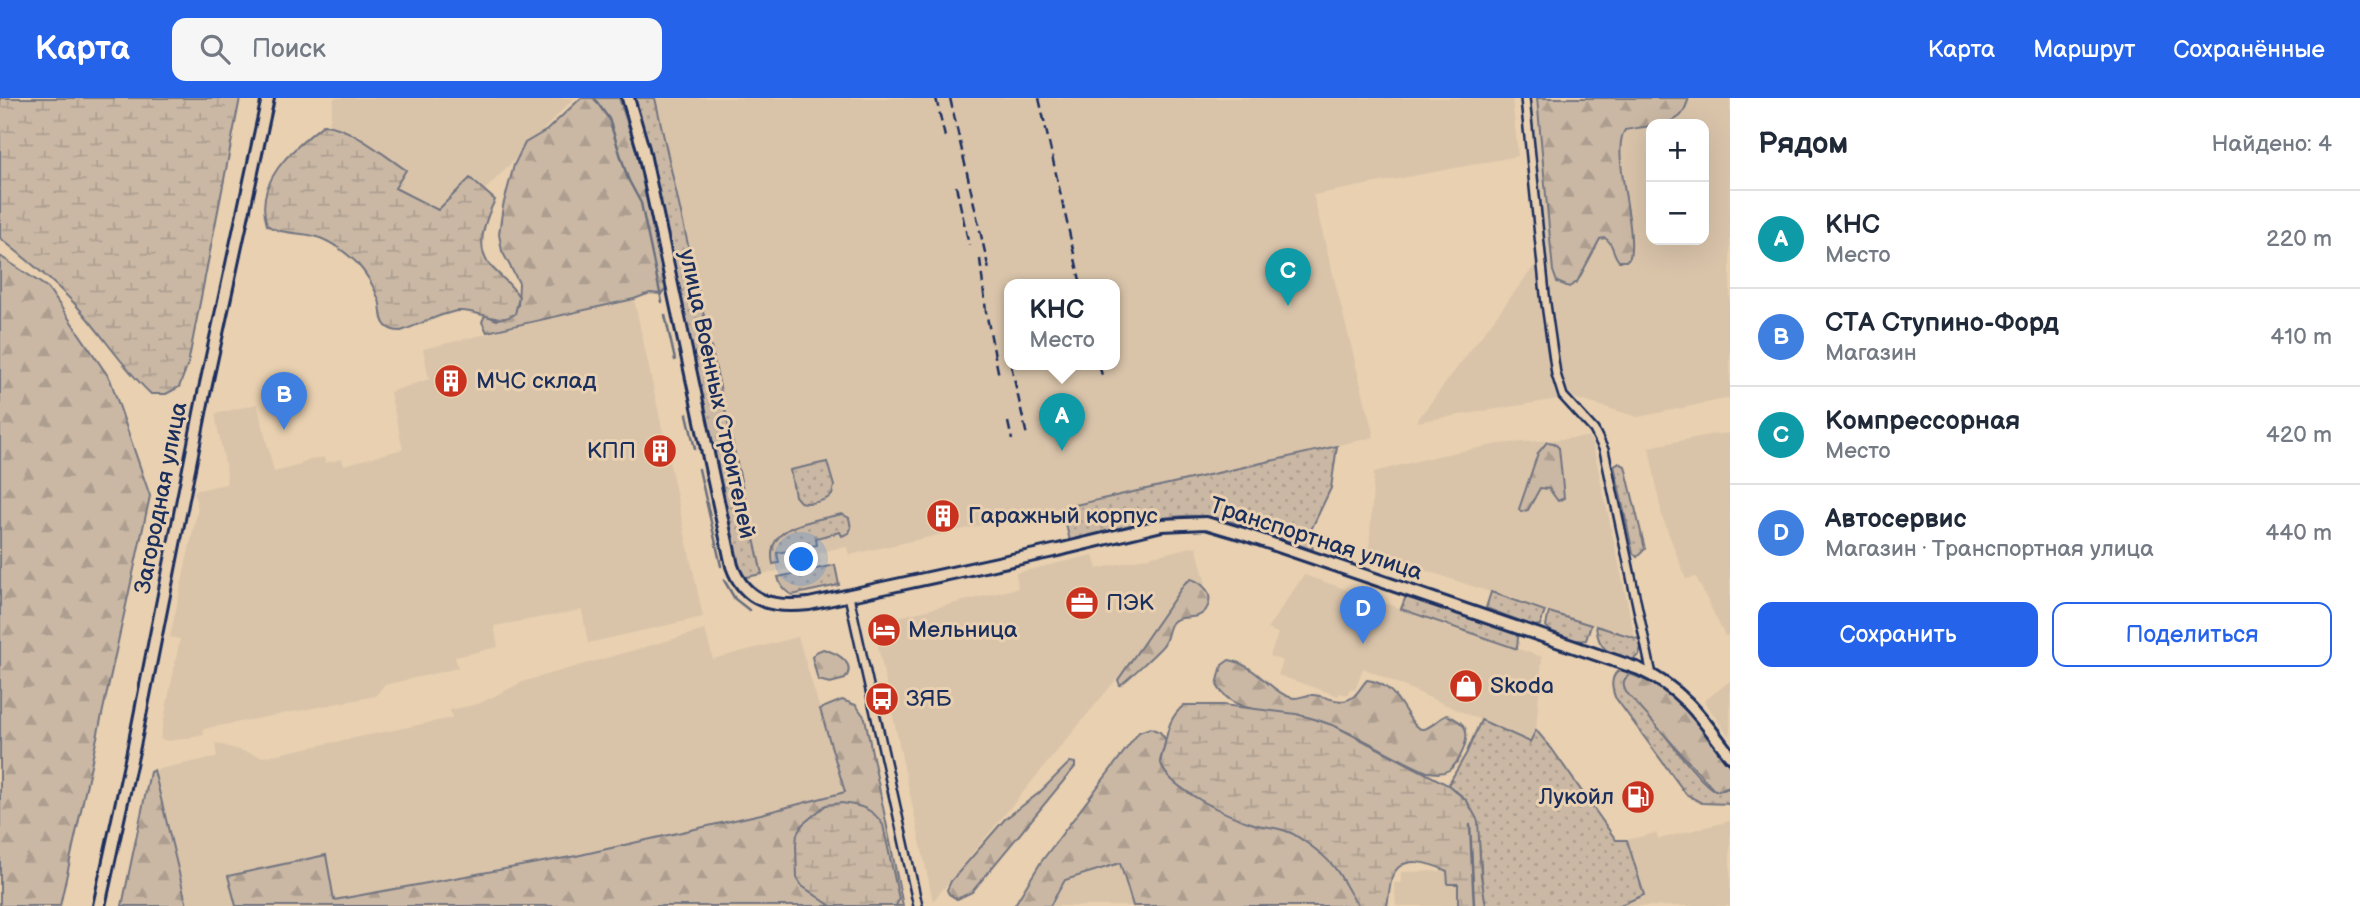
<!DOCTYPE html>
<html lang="ru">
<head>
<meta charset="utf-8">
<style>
  :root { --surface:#fff; --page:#f6f6f7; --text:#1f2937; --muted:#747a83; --line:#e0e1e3; --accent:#2563eb }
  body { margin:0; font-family:"Balsamiq Sans",sans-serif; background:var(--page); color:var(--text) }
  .controls { position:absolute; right:21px; top:21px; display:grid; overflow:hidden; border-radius:14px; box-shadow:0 7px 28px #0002 }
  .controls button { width:63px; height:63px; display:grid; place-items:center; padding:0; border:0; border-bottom:2px solid var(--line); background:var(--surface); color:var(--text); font:35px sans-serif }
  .you { position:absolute; left:802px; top:462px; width:24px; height:24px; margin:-18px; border:5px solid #fff; border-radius:50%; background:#1a73e8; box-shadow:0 0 0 10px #1a73e833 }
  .badge { display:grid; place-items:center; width:46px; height:46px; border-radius:50%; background:var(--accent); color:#fff; font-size:23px; font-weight:700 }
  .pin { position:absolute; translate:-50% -58px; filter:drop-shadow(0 2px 4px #0008) }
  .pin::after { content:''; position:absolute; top:37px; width:24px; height:21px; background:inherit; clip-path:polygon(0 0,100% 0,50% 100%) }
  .popup { position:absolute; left:1004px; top:181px; width:116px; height:91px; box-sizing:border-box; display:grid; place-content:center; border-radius:14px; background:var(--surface); filter:drop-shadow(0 2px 5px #0005); font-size:23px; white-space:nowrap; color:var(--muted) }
  .popup b { font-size:26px; color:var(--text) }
  .popup::after { content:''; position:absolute; left:50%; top:100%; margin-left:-14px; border:14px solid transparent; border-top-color:var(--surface) }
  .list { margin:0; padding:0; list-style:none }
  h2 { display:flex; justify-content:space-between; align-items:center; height:91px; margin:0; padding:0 28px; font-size:30px }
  h2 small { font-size:23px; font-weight:400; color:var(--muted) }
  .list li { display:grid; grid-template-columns:46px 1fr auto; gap:21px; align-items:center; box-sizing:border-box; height:98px; padding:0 28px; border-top:2px solid var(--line) }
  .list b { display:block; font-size:26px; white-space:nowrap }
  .list p { margin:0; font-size:23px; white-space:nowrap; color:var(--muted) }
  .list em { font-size:23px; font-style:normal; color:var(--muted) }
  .actions { display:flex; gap:14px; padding:21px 28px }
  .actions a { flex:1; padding:16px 0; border:2px solid var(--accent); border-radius:14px; text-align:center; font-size:24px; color:var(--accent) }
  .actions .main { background:var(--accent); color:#fff }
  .icon { flex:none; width:38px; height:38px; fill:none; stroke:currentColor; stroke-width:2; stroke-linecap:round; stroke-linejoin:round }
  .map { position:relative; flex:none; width:1730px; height:808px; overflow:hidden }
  header { display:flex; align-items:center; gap:42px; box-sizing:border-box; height:98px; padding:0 35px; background:var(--accent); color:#fff }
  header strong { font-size:33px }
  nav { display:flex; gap:38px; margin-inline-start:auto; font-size:24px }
  .search { width:490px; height:63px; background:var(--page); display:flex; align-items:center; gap:18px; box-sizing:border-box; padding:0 24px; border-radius:14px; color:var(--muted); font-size:26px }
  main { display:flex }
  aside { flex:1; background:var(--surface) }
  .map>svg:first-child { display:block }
  .built { fill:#d9c4aa; fill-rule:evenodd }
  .grass { fill:url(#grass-dots); stroke:#727481; stroke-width:2 }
  .forest { fill:url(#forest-firs); stroke:#727481; stroke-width:2 }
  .wetland { fill:url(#wetland-marsh); stroke:#727481; stroke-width:2 }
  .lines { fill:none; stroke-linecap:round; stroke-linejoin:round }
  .stream { stroke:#6b6f7e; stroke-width:2.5 }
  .street-casing { stroke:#1b2f5e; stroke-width:12 }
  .secondary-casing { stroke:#1b2f5e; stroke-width:16 }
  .street { stroke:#e8d0b0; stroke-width:7 }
  .secondary { stroke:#e8d0b0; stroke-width:10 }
  .rail { stroke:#1b2f5e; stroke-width:2.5; stroke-dasharray:10 5; stroke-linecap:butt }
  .labels { text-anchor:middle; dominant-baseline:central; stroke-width:6; stroke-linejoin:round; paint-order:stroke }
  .poi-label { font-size:23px; fill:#1b2f5e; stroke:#e8d0b0; text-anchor:start }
  .street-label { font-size:23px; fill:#1b2f5e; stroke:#e8d0b0 }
</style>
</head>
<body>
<header>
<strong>Карта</strong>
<div class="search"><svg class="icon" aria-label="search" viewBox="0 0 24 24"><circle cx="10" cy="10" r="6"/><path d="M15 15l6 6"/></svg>Поиск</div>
<nav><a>Карта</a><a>Маршрут</a><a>Сохранённые</a></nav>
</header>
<main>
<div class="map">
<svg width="1730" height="808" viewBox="0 0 1730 808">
  <defs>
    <pattern id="grass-dots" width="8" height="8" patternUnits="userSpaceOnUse" patternTransform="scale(1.75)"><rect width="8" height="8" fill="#cab8a4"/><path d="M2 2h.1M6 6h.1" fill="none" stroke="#ad9e90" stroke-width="1.8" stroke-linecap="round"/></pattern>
    <pattern id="forest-firs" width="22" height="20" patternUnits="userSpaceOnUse" patternTransform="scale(1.75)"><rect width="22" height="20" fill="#cab8a4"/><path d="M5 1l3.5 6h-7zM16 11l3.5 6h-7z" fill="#ad9e90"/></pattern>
    <pattern id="wetland-marsh" width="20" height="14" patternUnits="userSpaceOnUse" patternTransform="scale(1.75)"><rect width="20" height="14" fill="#cab8a4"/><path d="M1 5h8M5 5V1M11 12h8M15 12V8" fill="none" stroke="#ad9e90"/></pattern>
  </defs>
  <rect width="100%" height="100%" fill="#e8d0b0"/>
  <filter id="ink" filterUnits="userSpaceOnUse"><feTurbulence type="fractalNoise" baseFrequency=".0143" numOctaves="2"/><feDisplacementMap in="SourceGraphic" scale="14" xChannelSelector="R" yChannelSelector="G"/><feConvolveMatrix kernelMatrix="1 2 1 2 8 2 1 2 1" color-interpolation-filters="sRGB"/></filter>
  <g filter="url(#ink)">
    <!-- built -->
    <path class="built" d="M334,0H574L484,93L470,80L438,112L395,90L405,72L355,38L329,27Z
      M655,0H1512L1518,58L1313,97L1374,339L849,457L847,449L838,450L819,455L821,465L762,476ZM1010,187H1114V267H1010Z
      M1529,0H1730V300L1638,319L1564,297L1549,217ZM1651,26H1704V142H1651Z
      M1539,162L1547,235L1558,301L1416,324Z
      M634,201L703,519L588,545L582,512L494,528L498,549L455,559L458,570L384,587L376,598L203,631L204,637L169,643L160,641L180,541L170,539L198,410L194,393L226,386L227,376L215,316L257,306L274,374L301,367V364L324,359L325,365L342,361L344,367L403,351L390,294L429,281L423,251Z
      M1730,335V537L1725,538L1696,479L1686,481L1662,418L1649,349L1709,337Z
      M1588,339L1592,343L1635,540L1557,517L1369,453L1374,374L1437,358L1499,346Z
      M1196,448L1206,486L1143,547H1140L1139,554L933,803L873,525L1018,490L1016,475L1093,457L1097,471Z
      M1304,477L1542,559L1536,632L1530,644L1363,570L1355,592L1350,591L1347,597L1340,595L1338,598L1278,577L1283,563L1270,558L1278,535L1267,531Z
      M705,532L713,561L798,539L845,694L761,716L576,758L334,802L325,757L229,778L236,808H187L154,672L217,659L215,645L263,659L452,620L450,612L478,606L525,583Z
      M1730,583V640L1704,603Z
      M1730,723V808H1618L1644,797L1627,742L1656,735L1659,741Z
      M1120,765L1133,808H1050L1065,782Z
      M1447,773L1458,785V808H1396L1394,785H1401V774Z"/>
    <!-- grass -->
    <path class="grass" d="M634,0H655L762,476L741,480L737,469L643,28Z
      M1337,348L1331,390L1309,436L1313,452C1278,440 1234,420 1198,418C1160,416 1108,434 1070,443L1062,410Z
      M827,364L834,388L832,397C825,403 809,407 800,404L795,398L790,372Z
      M1618,365L1625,368L1645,451L1637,459L1633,455L1614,367Z
      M842,416L849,420L851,430L849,435L842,438L840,434L816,440L817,447L777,455L779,465L773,466C764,426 814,423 842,416Z
      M835,467L839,487L792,497C784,492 780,488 778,479Z
      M1491,494L1545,513L1540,527L1534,528L1486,510Z
      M1406,498L1513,534L1518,539L1517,551L1401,511Z
      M1549,514L1591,527L1586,542C1575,544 1552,537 1546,528Z
      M1596,528L1639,541L1641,549L1639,557L1632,562C1610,556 1598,553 1596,528Z
      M1622,571L1637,577L1630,576L1624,583C1639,602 1697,684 1714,692C1720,694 1725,692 1730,689V706L1702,705L1686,696L1615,599C1611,588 1610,576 1622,571Z
      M1481,622L1530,644L1536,632L1552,651L1616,742H1627L1644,797L1618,808H1486C1477,774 1485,737 1468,705C1464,698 1454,692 1448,687L1466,656Z"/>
    <!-- forest -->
    <path class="forest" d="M581,0H619L639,61L666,191L661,196L650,195L634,201L487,234L482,224L485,217L497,222L518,208L519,185L502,153L499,136L503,108L514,67L525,45L547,32Z
      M1537,0H1689C1687,5 1685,12 1682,16C1675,27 1639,29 1625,32C1610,52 1637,127 1630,159L1626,163H1619C1612,156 1614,145 1605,140L1600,141L1577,184L1569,189L1557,184L1553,173Z
      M0,158L48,190L110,281L150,398L60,808H0Z
      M1547,344L1554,345L1559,350L1564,400L1558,403L1549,391L1540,390L1528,412L1521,414L1519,411L1538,355Z
      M1191,481C1197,483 1201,485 1205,490C1209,494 1210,500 1209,505C1203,527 1180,514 1172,525C1168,530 1168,539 1164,546C1161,551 1124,585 1120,587L1118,582L1185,485Z
      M823,551C837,555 857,565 845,581L830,585L818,582L812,559L816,554Z
      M1229,562C1256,566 1273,598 1295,600C1300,600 1305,597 1311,597C1325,596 1339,609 1353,599C1359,594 1362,587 1367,582C1402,585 1407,632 1423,631C1432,630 1438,620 1447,617C1454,620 1462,624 1465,630C1470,642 1459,665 1449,672C1442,676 1435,675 1427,674C1390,658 1351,632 1314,621C1283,611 1234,620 1217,587L1222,567Z
      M1630,576L1662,589L1692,616L1730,669V689L1718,693L1713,691L1626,594C1622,586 1623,582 1630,576Z
      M842,602L856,607L865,620L903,808H236L228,778L326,757L334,802L576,758L761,716L845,694L820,611Z
      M1150,630L1160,634L1166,642L1160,663L1193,697L1212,708L1254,726L1275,729L1292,735L1310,747L1328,761L1338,774L1359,808H1133L1120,765L1065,782L1050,808H1014L1041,764L1139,634Z
      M1070,664L1075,665V669L972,794L957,801L949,796L947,792L951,783L1005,721L1039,695Z
      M154,672L187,808H122L150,674Z"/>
    <!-- wetland -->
    <path class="wetland" d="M0,0H240L188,266L179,289L166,296H151C122,269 101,234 74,205C51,181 26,161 0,140Z
      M323,27C348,27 385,58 406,72L395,90L438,112L470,80L495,102C486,120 475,149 489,166C499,178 511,185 519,199L515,216C496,228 479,211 458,213C438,216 419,227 401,233C395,233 390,232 386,228C379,221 382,210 379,202C374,188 366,175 356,164C343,152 327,140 309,137C295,134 279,136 267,127C253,83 292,52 323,27Z
      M1184,607H1223L1296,616L1314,621L1335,628L1448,687L1467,703L1478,723L1481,778L1486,808H1458V786H1448L1447,773C1430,765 1400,755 1392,780C1389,789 1389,799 1387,808H1359C1351,799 1346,787 1339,776C1329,760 1311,747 1295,737C1282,729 1268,730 1254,726C1231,719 1166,690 1161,665C1160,660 1163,655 1164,650C1168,631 1169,620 1184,607Z
      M841,705C859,707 873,710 883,727L899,801L896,808H831L802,788L797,780L796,747L797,736L803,726L826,707Z"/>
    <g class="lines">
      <!-- stream -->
      <path class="stream" d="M594,0L609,21L628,81L641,105L662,204
        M665,217L675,262
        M687,316L695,351
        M699,371L721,468
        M724,482L735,501L749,512
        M1470,727L1474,808"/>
      <!-- street casing -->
      <g class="street-casing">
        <path id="street" d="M1525,0L1546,206L1556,276L1563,298L1594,332L1604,352L1652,577
          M849,498L918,808"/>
      </g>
      <!-- secondary casing -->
      <g class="secondary-casing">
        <path id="secondary" d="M628,0L643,51L732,468C745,505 774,510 809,506L1058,452L1162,427L1206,425L1243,436L1639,571C1683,591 1702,620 1730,658
          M99,808L133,653L203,300L268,0"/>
      </g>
      <!-- street -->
      <use href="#street" class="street"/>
      <!-- secondary -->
      <use href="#secondary" class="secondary"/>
      <!-- rail -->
      <path class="rail" d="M936,0L945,39
        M950,0L989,172
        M1039,0L1081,187
        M956,88L969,147
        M980,161L986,214L999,278
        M1011,267L1027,338
        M1099,267L1102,277
        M1008,324L1012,342"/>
    </g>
  </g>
  <!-- icons -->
  <defs>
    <g id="building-disc" transform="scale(1.75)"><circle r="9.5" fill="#c8321e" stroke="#e8d0b0"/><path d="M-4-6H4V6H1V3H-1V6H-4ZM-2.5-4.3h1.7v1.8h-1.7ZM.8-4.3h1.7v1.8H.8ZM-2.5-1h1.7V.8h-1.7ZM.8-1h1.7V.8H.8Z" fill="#fff"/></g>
    <g id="office-disc" transform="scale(1.75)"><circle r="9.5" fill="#c8321e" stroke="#e8d0b0"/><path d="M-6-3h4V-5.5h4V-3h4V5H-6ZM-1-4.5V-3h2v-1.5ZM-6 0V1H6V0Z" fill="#fff"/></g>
    <g id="hotel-disc" transform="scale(1.75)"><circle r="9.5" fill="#c8321e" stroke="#e8d0b0"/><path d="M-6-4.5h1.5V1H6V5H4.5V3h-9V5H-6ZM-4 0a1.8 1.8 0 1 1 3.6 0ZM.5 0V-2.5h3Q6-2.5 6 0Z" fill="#fff"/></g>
    <g id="shop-disc" transform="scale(1.75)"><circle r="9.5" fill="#c8321e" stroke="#e8d0b0"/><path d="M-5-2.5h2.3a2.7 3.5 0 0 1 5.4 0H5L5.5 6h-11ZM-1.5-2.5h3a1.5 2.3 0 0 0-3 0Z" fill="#fff"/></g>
    <g id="bus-disc" transform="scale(1.75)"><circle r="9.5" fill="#c8321e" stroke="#e8d0b0"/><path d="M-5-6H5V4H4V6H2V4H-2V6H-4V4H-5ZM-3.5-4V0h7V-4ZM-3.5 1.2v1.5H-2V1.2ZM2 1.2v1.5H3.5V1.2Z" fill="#fff"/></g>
    <g id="fuel-disc" transform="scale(1.75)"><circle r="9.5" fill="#c8321e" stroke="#e8d0b0"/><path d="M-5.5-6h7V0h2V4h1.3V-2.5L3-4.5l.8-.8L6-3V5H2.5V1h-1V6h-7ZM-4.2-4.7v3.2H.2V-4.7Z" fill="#fff"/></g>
  </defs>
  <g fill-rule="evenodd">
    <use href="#building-disc" x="451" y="283"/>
    <use href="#building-disc" x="660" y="353"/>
    <use href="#building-disc" x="943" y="418"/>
    <use href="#office-disc" x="1082" y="505"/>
    <use href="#hotel-disc" x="884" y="532"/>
    <use href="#shop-disc" x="1466" y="588"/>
    <use href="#bus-disc" x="882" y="601"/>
    <use href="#fuel-disc" x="1638" y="699"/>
  </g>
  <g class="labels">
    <!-- poi labels -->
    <g class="poi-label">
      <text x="476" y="283">МЧС склад</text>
      <text x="636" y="353" text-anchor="end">КПП</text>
      <text x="968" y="418">Гаражный корпус</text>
      <text x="1106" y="505">ПЭК</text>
      <text x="908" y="532">Мельница</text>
      <text x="1490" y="588">Skoda</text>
      <text x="906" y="601">ЗЯБ</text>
      <text x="1614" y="699" text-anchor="end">Лукойл</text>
    </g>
    <!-- street labels -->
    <g class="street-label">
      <text transform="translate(717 296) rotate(78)">улица Военных Строителей</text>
      <text transform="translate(161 400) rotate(-79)">Загородная улица</text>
      <text transform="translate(1316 441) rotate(18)">Транспортная улица</text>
    </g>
  </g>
</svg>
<div class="controls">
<button>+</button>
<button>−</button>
</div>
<div class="you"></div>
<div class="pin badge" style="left:1062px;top:353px;background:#0f9aa8">A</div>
<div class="popup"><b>КНС</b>Место</div>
<div class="pin badge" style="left:284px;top:332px;background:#3f7fe0">B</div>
<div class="pin badge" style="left:1288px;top:208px;background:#0f9aa8">C</div>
<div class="pin badge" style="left:1363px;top:546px;background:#3f7fe0">D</div>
</div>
<aside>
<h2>Рядом<small>Найдено: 4</small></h2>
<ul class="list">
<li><span class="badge" style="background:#0f9aa8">A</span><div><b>КНС</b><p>Место</p></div><em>220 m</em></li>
<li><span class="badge" style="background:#3f7fe0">B</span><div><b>СТА Ступино-Форд</b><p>Магазин</p></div><em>410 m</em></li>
<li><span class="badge" style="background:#0f9aa8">C</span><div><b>Компрессорная</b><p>Место</p></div><em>420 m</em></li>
<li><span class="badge" style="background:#3f7fe0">D</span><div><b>Автосервис</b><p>Магазин · Транспортная улица</p></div><em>440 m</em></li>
</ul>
<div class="actions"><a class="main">Сохранить</a><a>Поделиться</a></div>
</aside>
</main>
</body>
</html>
